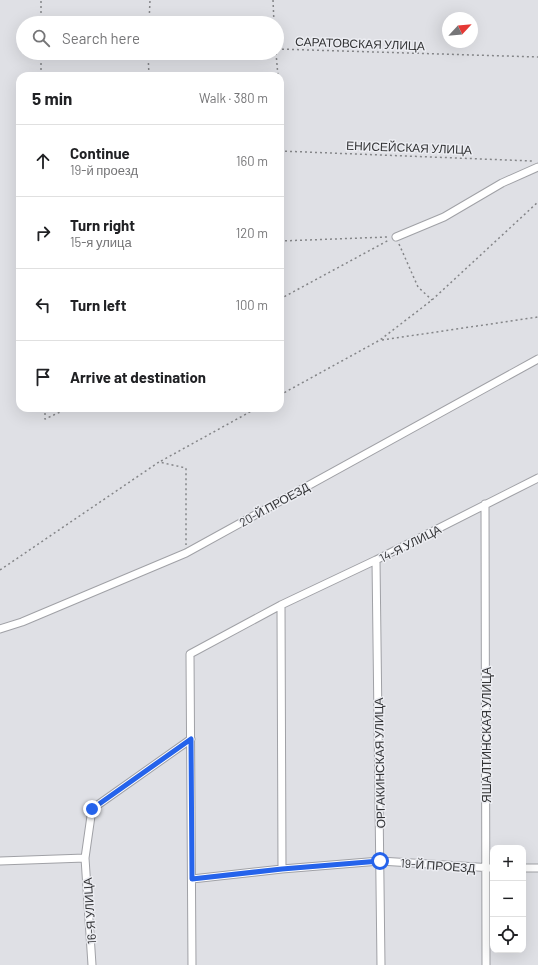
<!DOCTYPE html>
<html lang="en">
<head>
<meta charset="utf-8">
<style>
  :root { --surface:#fff; --page:#f6f6f6; --text:#202124; --muted:#757577; --line:#e0e0e0 }
  body { margin:0; font-family:Barlow,sans-serif; background:var(--page); color:var(--text) }
  .controls { position:absolute; right:12px; bottom:12px; display:grid; overflow:hidden; border-radius:8px; box-shadow:0 4px 16px #0002 }
  .controls button { width:36px; height:36px; display:grid; place-items:center; padding:0; border:0; border-bottom:1px solid var(--line); background:var(--surface); color:var(--text); font:20px sans-serif }
  .compass { position:absolute; left:442px; top:12px; width:36px; height:36px; border-radius:50%; background:var(--surface); box-shadow:0 4px 16px #0002; rotate:64deg }
  .stop { position:absolute; width:12px; height:12px; margin:-9px; border:3px solid #2563eb; border-radius:50%; background:#fff }
  .stop.end { background:#2563eb; border-color:#fff; box-shadow:0 1px 4px #0008 }
  .list { margin:0; padding:0; list-style:none }
  h2 { display:flex; justify-content:space-between; align-items:center; height:52px; margin:0; padding:0 16px; font-size:17px }
  h2 small { font-size:13px; font-weight:400; color:var(--muted) }
  .list li { display:grid; grid-template-columns:26px 1fr auto; gap:12px; align-items:center; box-sizing:border-box; height:72px; padding:0 16px; border-top:1px solid var(--line) }
  .list b { display:block; font-size:15px; white-space:nowrap }
  .list p { margin:0; font-size:13px; white-space:nowrap; color:var(--muted) }
  .list em { font-size:13px; font-style:normal; color:var(--muted) }
  .icon { flex:none; width:22px; height:22px; fill:none; stroke:currentColor; stroke-width:2; stroke-linecap:round; stroke-linejoin:round }
  .map { position:relative; flex:none; width:538px; height:965px; overflow:hidden }
  .search { position:absolute; background:var(--surface); box-shadow:0 4px 16px #0002; left:16px; top:16px; width:268px; height:44px; display:flex; align-items:center; gap:10px; box-sizing:border-box; padding:0 14px; border-radius:22px; color:var(--muted); font-size:15px }
  .panel { position:absolute; background:var(--surface); box-shadow:0 4px 16px #0002; left:16px; top:72px; width:268px; height:340px; border-radius:12px }
  .map>svg:first-child { display:block }
  .lines { fill:none; stroke-linecap:round; stroke-linejoin:round }
  .street-casing { stroke:#a0a1a6; stroke-width:9 }
  .path { stroke:#848588; stroke-width:1.5; stroke-dasharray:2 3; stroke-linecap:butt }
  .street { stroke:#fff; stroke-width:7 }
  .route { stroke:#2563eb; stroke-width:5 }
  .labels { text-anchor:middle; dominant-baseline:central; stroke-width:3; stroke-linejoin:round; paint-order:stroke }
  .street-label { font-size:12px; fill:#333436; stroke:#ecedf2 }
</style>
</head>
<body>
<div class="map">
<svg width="538" height="965" viewBox="0 0 538 965">
  <rect width="100%" height="100%" fill="#dfe0e5"/>
  <g class="lines">
    <!-- street casing -->
    <g class="street-casing">
      <path id="street" d="M396,237L444,217L502,183L538,167
        M485,504L486,965
        M376,560L381,965
        M281,605L282,869
        M0,629L22,622L186,553L538,359
        M85,858L92,965
        M0,861L85,858L92,809L191,739
        M523,868H538
        M192,879L282,869L380,861L493,868
        M192,965L190,654L281,605L376,560L538,478"/>
    </g>
    <!-- path -->
    <path class="path" d="M273,0L274,23
      M41,23V0
      M149,23L150,0
      M277,49L538,57
      M41,53V76
      M148,53L149,76
      M276,53L278,76
      M280,97L283,298
      M280,151L532,161
      M280,241L388,237
      M399,244L418,287L432,300
      M280,299L389,240
      M382,340L538,317
      M280,395L380,340L432,300L538,202
      M45,408V419L69,408
      M161,461L257,408
      M0,570L159,462L186,468V545"/>
    <!-- street -->
    <use href="#street" class="street"/>
  </g>
  <g class="lines">
    <!-- route -->
    <path class="route" d="M92,809L191,739L192,879L282,869L380,861"/>
  </g>
  <g class="labels">
    <!-- street labels -->
    <g class="street-label">
      <text transform="translate(360 43) rotate(2)">САРАТОВСКАЯ УЛИЦА</text>
      <text transform="translate(409 147) rotate(2)">ЕНИСЕЙСКАЯ УЛИЦА</text>
      <text transform="translate(274 504) rotate(-29)">20-Й ПРОЕЗД</text>
      <text transform="translate(410 543) rotate(-27)">14-Я УЛИЦА</text>
      <text transform="translate(486 735) rotate(-90)">ЯШАЛТИНСКАЯ УЛИЦА</text>
      <text transform="translate(379 763) rotate(-91)">ОРГАКИНСКАЯ УЛИЦА</text>
      <text transform="translate(438 865) rotate(4)">19-Й ПРОЕЗД</text>
      <text transform="translate(89 911) rotate(-94)">16-Я УЛИЦА</text>
    </g>
  </g>
</svg>
<div class="controls">
<button>+</button>
<button>−</button>
<button><svg class="icon" aria-label="locate" viewBox="0 0 24 24"><circle cx="12" cy="12" r="6"/><path d="M12 2v4M12 18v4M2 12h4M18 12h4"/></svg></button>
</div>
<svg class="compass" viewBox="-18 -18 36 36"><path d="M0-13l5 13h-10z" fill="#e53935"/><path d="M0 13l5-13h-10z" fill="#757577"/></svg>
<div class="stop" style="left:380px;top:861px"></div>
<div class="stop end" style="left:92px;top:809px"></div>
<div class="search"><svg class="icon" aria-label="search" viewBox="0 0 24 24"><circle cx="10" cy="10" r="6"/><path d="M15 15l6 6"/></svg>Search here</div>
<section class="panel">
<h2>5 min<small>Walk · 380 m</small></h2>
<ul class="list">
<li><svg class="icon" aria-label="ahead" viewBox="0 0 24 24"><path d="M12 20V5M6 11l6-6 6 6"/></svg><div><b>Continue</b><p>19-й проезд</p></div><em>160 m</em></li>
<li><svg class="icon" aria-label="right" viewBox="0 0 24 24"><path d="M7 20v-9h11M14 6l5 5-5 5"/></svg><div><b>Turn right</b><p>15-я улица</p></div><em>120 m</em></li>
<li><svg class="icon" aria-label="left" viewBox="0 0 24 24"><path d="M17 20v-9H6M10 6l-5 5 5 5"/></svg><div><b>Turn left</b></div><em>100 m</em></li>
<li><svg class="icon" aria-label="arrive" viewBox="0 0 24 24"><path d="M6 21V4h12l-3 4 3 4H6"/></svg><div><b>Arrive at destination</b></div></li>
</ul>
</section>
</div>
</body>
</html>
